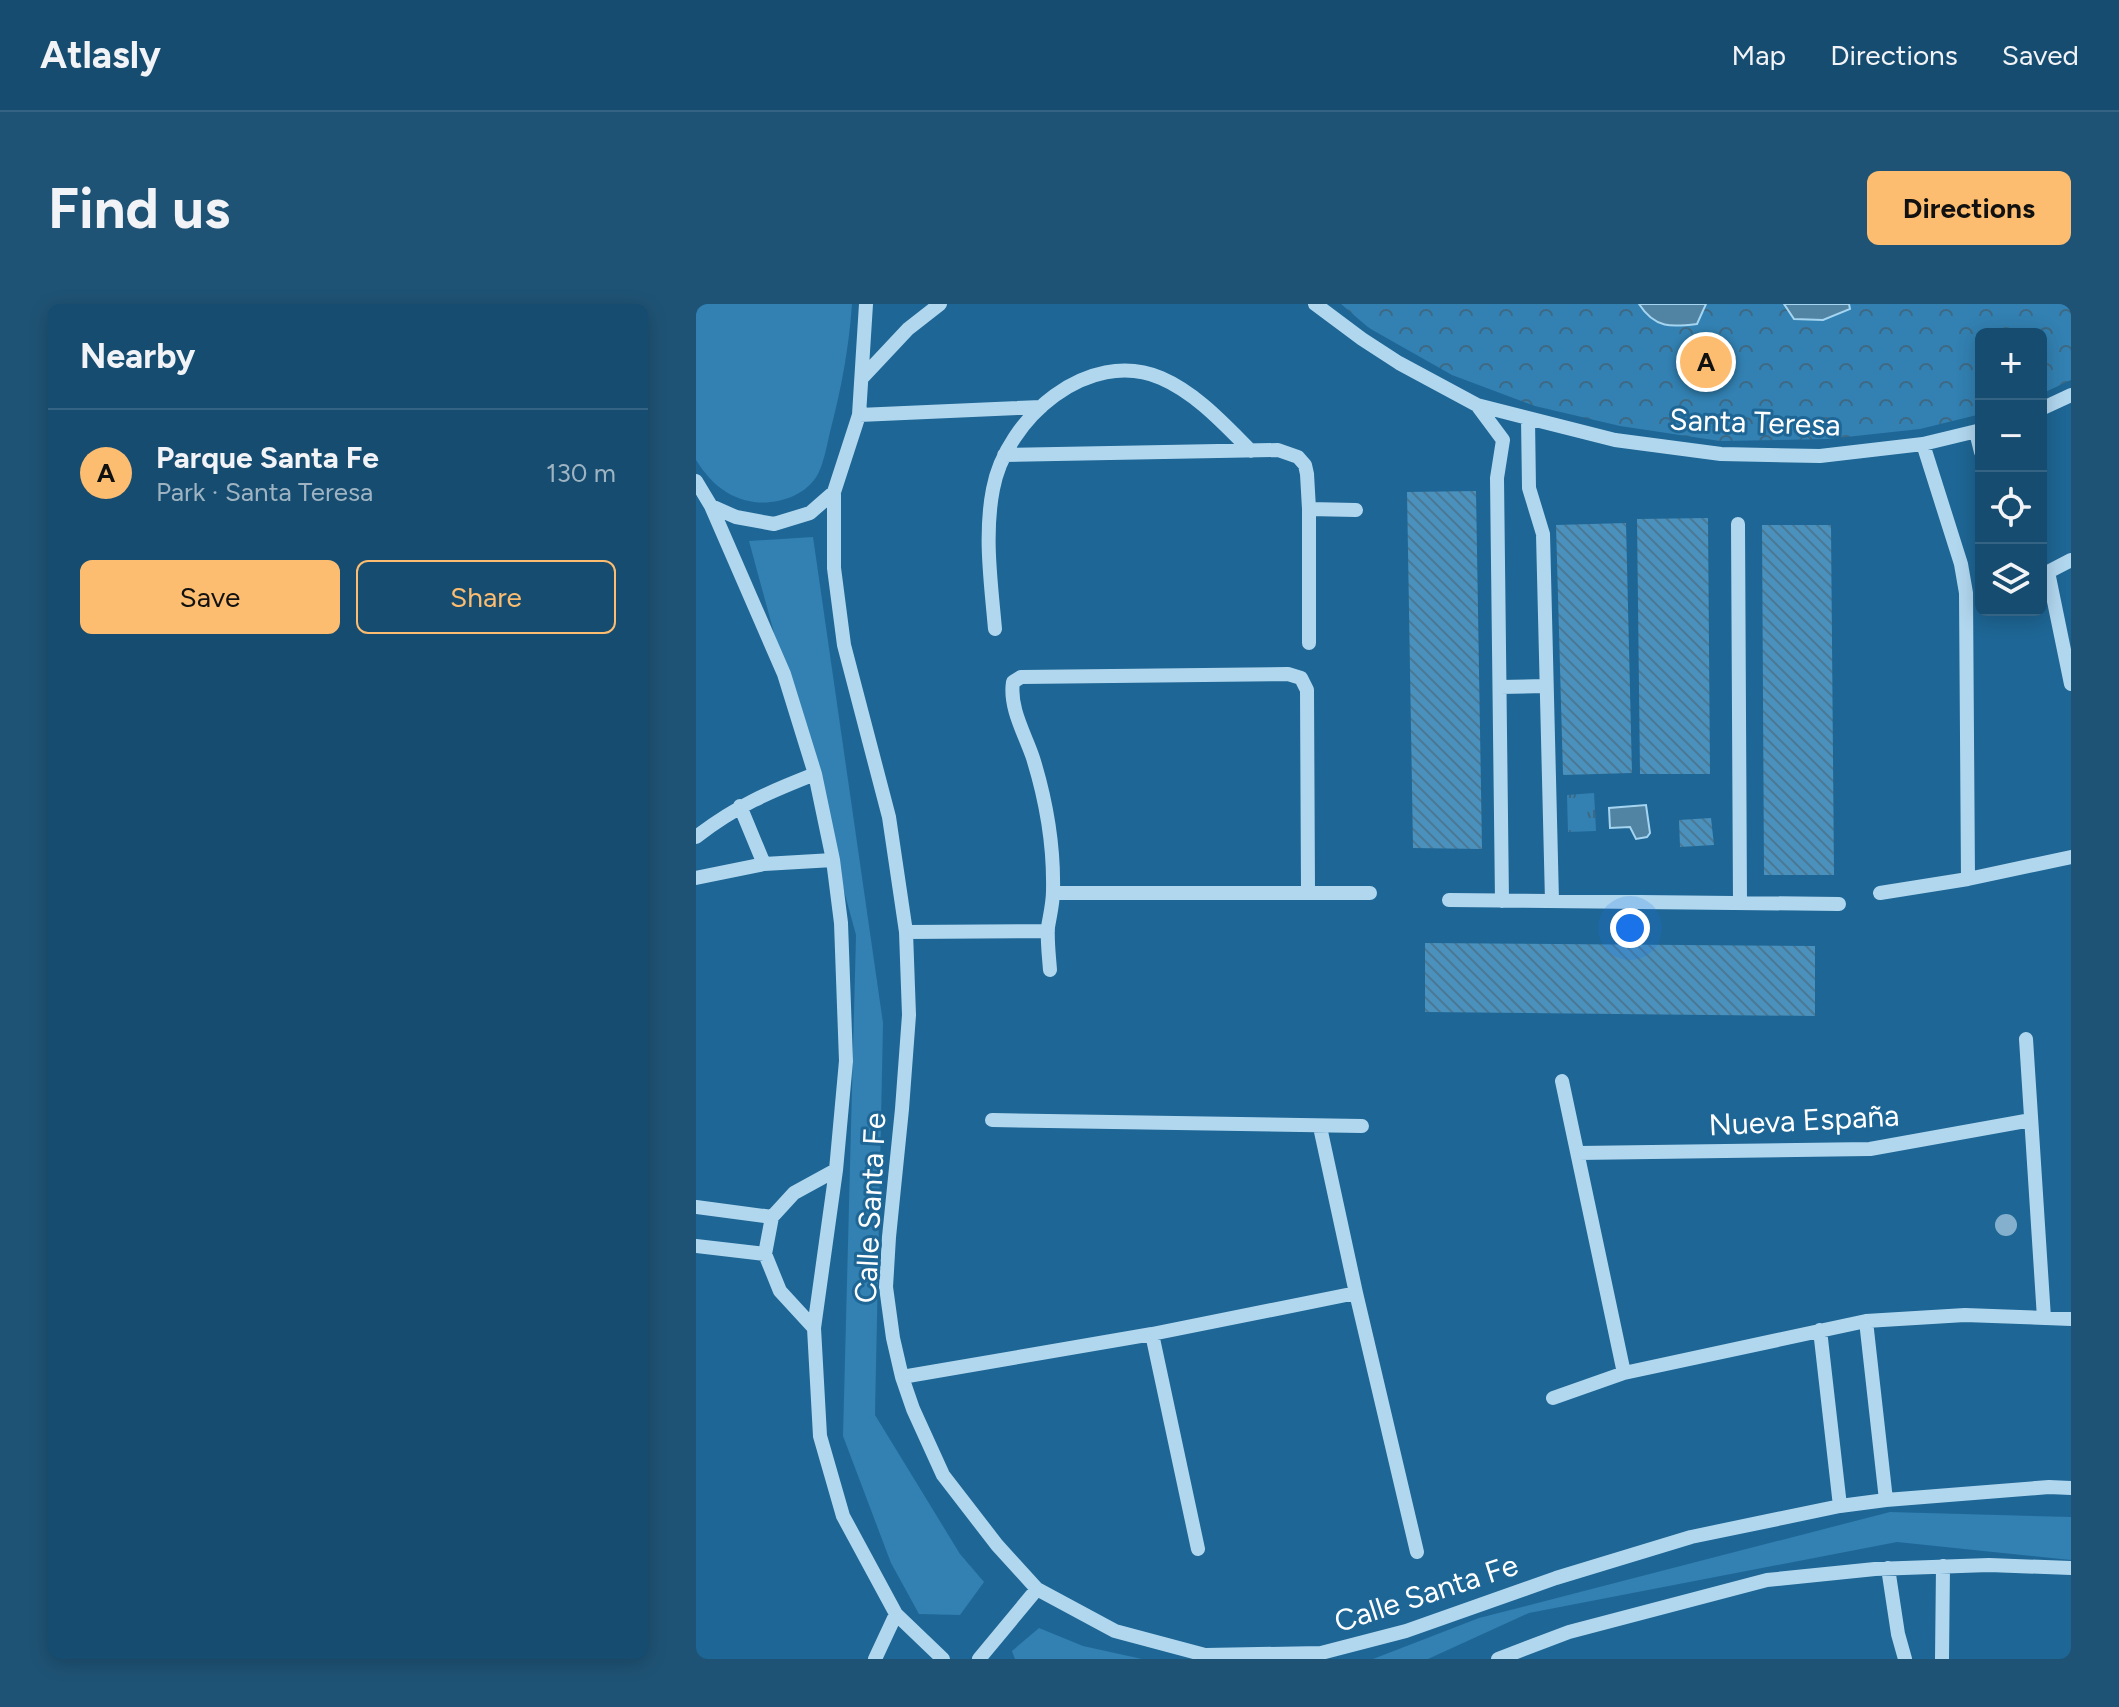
<!DOCTYPE html>
<html lang="en">
<head>
<meta charset="utf-8">
<style>
  :root { --surface:#164c70; --page:#1f5375; --text:#f1f3f6; --muted:#9eb4c3; --line:#356383; --accent:#fdbd70 }
  body { margin:0; font-family:Figtree,sans-serif; background:var(--page); color:var(--text) }
  .controls { position:absolute; right:24px; top:24px; display:grid; overflow:hidden; border-radius:12px; box-shadow:0 4px 20px #0003 }
  .controls button { width:72px; height:72px; display:grid; place-items:center; padding:0; border:0; border-bottom:2px solid var(--line); background:var(--surface); color:var(--text); font:40px sans-serif }
  .you { position:absolute; left:934px; top:624px; width:28px; height:28px; margin:-20px; border:6px solid #fff; border-radius:50%; background:#1a73e8; box-shadow:0 0 0 12px #1a73e833 }
  .badge { display:grid; place-items:center; width:52px; height:52px; border-radius:50%; background:var(--accent); color:#111; font-size:26px; font-weight:700 }
  .pin { position:absolute; translate:-50% -50%; border:4px solid #fff; box-shadow:0 2px 8px #0006 }
  .list { margin:0; padding:0; list-style:none }
  h2 { display:flex; justify-content:space-between; align-items:center; height:104px; margin:0; padding:0 32px; font-size:34px }
  h2 small { font-size:26px; font-weight:400; color:var(--muted) }
  .list li { display:grid; grid-template-columns:52px 1fr auto; gap:24px; align-items:center; box-sizing:border-box; height:128px; padding:0 32px; border-top:2px solid var(--line) }
  .list b { display:block; font-size:30px; white-space:nowrap }
  .list p { margin:0; font-size:26px; white-space:nowrap; color:var(--muted) }
  .list em { font-size:26px; font-style:normal; color:var(--muted) }
  .actions { display:flex; gap:16px; padding:24px 32px }
  .actions a { flex:1; padding:18px 0; border:2px solid var(--accent); border-radius:12px; text-align:center; font-size:28px; color:var(--accent) }
  .actions .main { background:var(--accent); color:#111 }
  .icon { flex:none; width:44px; height:44px; fill:none; stroke:currentColor; stroke-width:2; stroke-linecap:round; stroke-linejoin:round }
  .map { position:relative; flex:none; width:1375px; height:1355px; overflow:hidden; border-radius:12px }
  header { display:flex; align-items:center; gap:48px; box-sizing:border-box; height:112px; padding:0 40px; background:var(--surface); border-bottom:2px solid var(--line) }
  header strong { font-size:38px }
  nav { display:flex; gap:44px; margin-inline-start:auto; font-size:28px }
  .intro { display:flex; align-items:center; justify-content:space-between; box-sizing:border-box; height:192px; padding:0 48px }
  h1 { margin:0; font-size:56px }
  .button { padding:20px 36px; border-radius:12px; background:var(--accent); color:#111; font-size:28px; font-weight:700 }
  main { display:flex; gap:48px; padding:0 48px }
  aside { flex:1; background:var(--surface); border-radius:12px; box-shadow:0 4px 20px #0003 }
  .map>svg:first-child { display:block }
  .grass { fill:url(#grass-tufts) }
  .forest { fill:url(#forest-crowns) }
  .garden { fill:#3281b2 }
  .water { fill:#5183a2; stroke:#a4d4f0; stroke-width:2 }
  .building { fill:url(#building-back-hatch) }
  .lines { fill:none; stroke-linecap:round; stroke-linejoin:round }
  .minor { stroke:#b1d7ef; stroke-width:14 }
  .tree { fill:#84b0cd }
  .labels { text-anchor:middle; dominant-baseline:central; stroke-width:6; stroke-linejoin:round; paint-order:stroke }
  .street-label { font-size:30px; fill:#fff; stroke:#1e6695 }
</style>
</head>
<body>
<header>
<strong>Atlasly</strong>
<nav><a>Map</a><a>Directions</a><a>Saved</a></nav>
</header>
<div class="intro"><h1>Find us</h1><a class="button">Directions</a></div>
<main>
<aside>
<h2>Nearby<small></small></h2>
<ul class="list">
<li><span class="badge">A</span><div><b>Parque Santa Fe</b><p>Park · Santa Teresa</p></div><em>130 m</em></li>
</ul>
<div class="actions"><a class="main">Save</a><a>Share</a></div>
</aside>
<div class="map">
<svg width="1375" height="1355" viewBox="0 0 1375 1355">
  <defs>
    <pattern id="grass-tufts" width="24" height="20" patternUnits="userSpaceOnUse" patternTransform="scale(2)"><rect width="24" height="20" fill="#3281b2"/><path d="M3 7l-1-3M5 7V3M7 7l1-3M15 17l-1-3M17 17v-4M19 17l1-3" fill="none" stroke="#3e6984"/></pattern>
    <pattern id="forest-crowns" width="20" height="18" patternUnits="userSpaceOnUse" patternTransform="scale(2)"><rect width="20" height="18" fill="#3281b2"/><path d="M2 6a3 3 0 1 1 6 0M12 15a3 3 0 1 1 6 0" fill="none" stroke="#3e6984"/></pattern>
    <pattern id="building-back-hatch" width="6" height="6" patternUnits="userSpaceOnUse" patternTransform="scale(2)"><rect width="6" height="6" fill="#4a91bd"/><path d="M-1 5l2 2M0 0l6 6M5-1l2 2" fill="none" stroke="#4b7995"/></pattern>
  </defs>
  <rect width="100%" height="100%" fill="#1e6695"/>
  <!-- grass -->
  <path class="grass" d="M898,489L900,527L872,528L871,491Z"/>
  <!-- forest -->
  <path class="forest" d="M645,0H1375V76L1345,90V30H1285V110L1224,125L1132,135L1024,137L924,122L839,102L756,71L673,24Z"/>
  <!-- garden -->
  <path class="garden" d="M0,0H156C153,44 145,86 134,128C131,141 128,158 122,170C110,192 81,201 58,198C31,194 14,178 0,156Z
    M117,233L187,719L179,1111L264,1250L288,1278L264,1311L223,1310L195,1259L147,1132L160,631L53,237Z
    M1194,1208L1375,1213V1256L1201,1238L833,1309L732,1355H677L783,1314Z
    M343,1324L387,1342L446,1355H319L316,1347Z"/>
  <!-- water -->
  <path class="water" d="M943,0H1010L1001,20C976,23 959,25 943,0Z
    M1088,0H1153L1154,5L1127,16L1098,15Z
    M950,501L954,529L951,533L940,535L934,523L914,524L913,504Z"/>
  <!-- building -->
  <path class="building" d="M780,187L786,545L717,544L711,188Z
    M1012,214L1014,470H944L941,215Z
    M930,219L936,469L867,471L860,221Z
    M1066,221H1135L1138,571H1068Z
    M1015,514L1018,541L984,543L983,516Z
    M729,639L1119,642V712L729,708Z"/>
  <g class="lines">
    <!-- minor -->
    <path class="minor" d="M619,0L666,35L703,59L781,101L919,136L1025,150L1124,152L1227,140L1285,126
      M166,74L212,25L244,0
      M781,101L807,136L801,174L806,597
      M1345,105L1375,91
      M163,111L345,103
      M832,115L833,184L847,230L856,597
      M1280,128L1285,148
      M1227,140L1265,260L1270,289L1272,575
      M308,151L582,146L602,153L609,161L611,170L613,205V339
      M0,177L15,202L40,213L78,220L114,209L138,188L163,111L170,0
      M138,188V264L148,341L193,513L210,628L213,711L206,805L193,933L190,983L197,1034L206,1073L217,1105L247,1171L301,1241L341,1285L419,1327L509,1351L625,1349L710,1327L860,1274L995,1233L1144,1202L1190,1196L1353,1183L1375,1184
      M15,202L88,370L119,470L137,556L145,619L150,757L140,866L118,1024L124,1132L147,1212L200,1310L247,1355
      M613,205L660,206
      M1042,220L1044,599
      M1345,268H1352L1375,256
      M1352,268L1375,380
      M299,325C295,279 288,231 297,185C310,115 392,43 465,74C500,89 528,120 555,147
      M804,383L850,382
      M44,502L68,560
      M0,533C40,502 73,488 119,470
      M0,574L68,560L137,556
      M357,589H674
      M1184,589L1272,575L1375,553
      M753,596L1143,600
      M210,628L352,627
      M354,666C353,652 351,637 352,623C354,611 357,599 357,587C358,543 350,496 337,454C329,430 313,404 317,378L325,373L592,370L605,374L611,386L612,587
      M1330,735L1348,1014
      M866,777L928,1069
      M296,816L666,822
      M624,823L660,989L721,1248
      M882,849L1174,845L1335,816
      M0,903L76,913
      M0,942L69,950
      M1170,1017L1190,1196
      M118,1024L84,987L69,950L76,913L98,889L140,866
      M1124,1026L1144,1202
      M456,1030L502,1245
      M206,1073L456,1030L660,989
      M857,1094L928,1069L1170,1017L1269,1011L1375,1015
      M1192,1264L1202,1330L1209,1355
      M179,1355L200,1310
      M283,1355L341,1285
      M802,1355L873,1328L1071,1276L1179,1265L1293,1261L1375,1264
      M1246,1355L1247,1262"/>
  </g>
  <!-- trees -->
  <circle class="tree" cx="1310" cy="921" r="11"/>
  <g class="labels">
    <!-- street labels -->
    <g class="street-label">
      <text transform="translate(1059 118) rotate(2)">Santa Teresa</text>
      <text transform="translate(1108 816) rotate(-3)">Nueva España</text>
      <text transform="translate(174 904) rotate(-87)">Calle Santa Fe</text>
      <text transform="translate(730 1289) rotate(-18)">Calle Santa Fe</text>
    </g>
  </g>
</svg>
<div class="controls">
<button>+</button>
<button>−</button>
<button><svg class="icon" aria-label="locate" viewBox="0 0 24 24"><circle cx="12" cy="12" r="6"/><path d="M12 2v4M12 18v4M2 12h4M18 12h4"/></svg></button>
<button><svg class="icon" aria-label="layers" viewBox="0 0 24 24"><path d="M12 4l9 5-9 5-9-5zM3 14l9 5 9-5"/></svg></button>
</div>
<div class="you"></div>
<div class="pin badge" style="left:1010px;top:58px">A</div>
</div>
</main>
</body>
</html>
